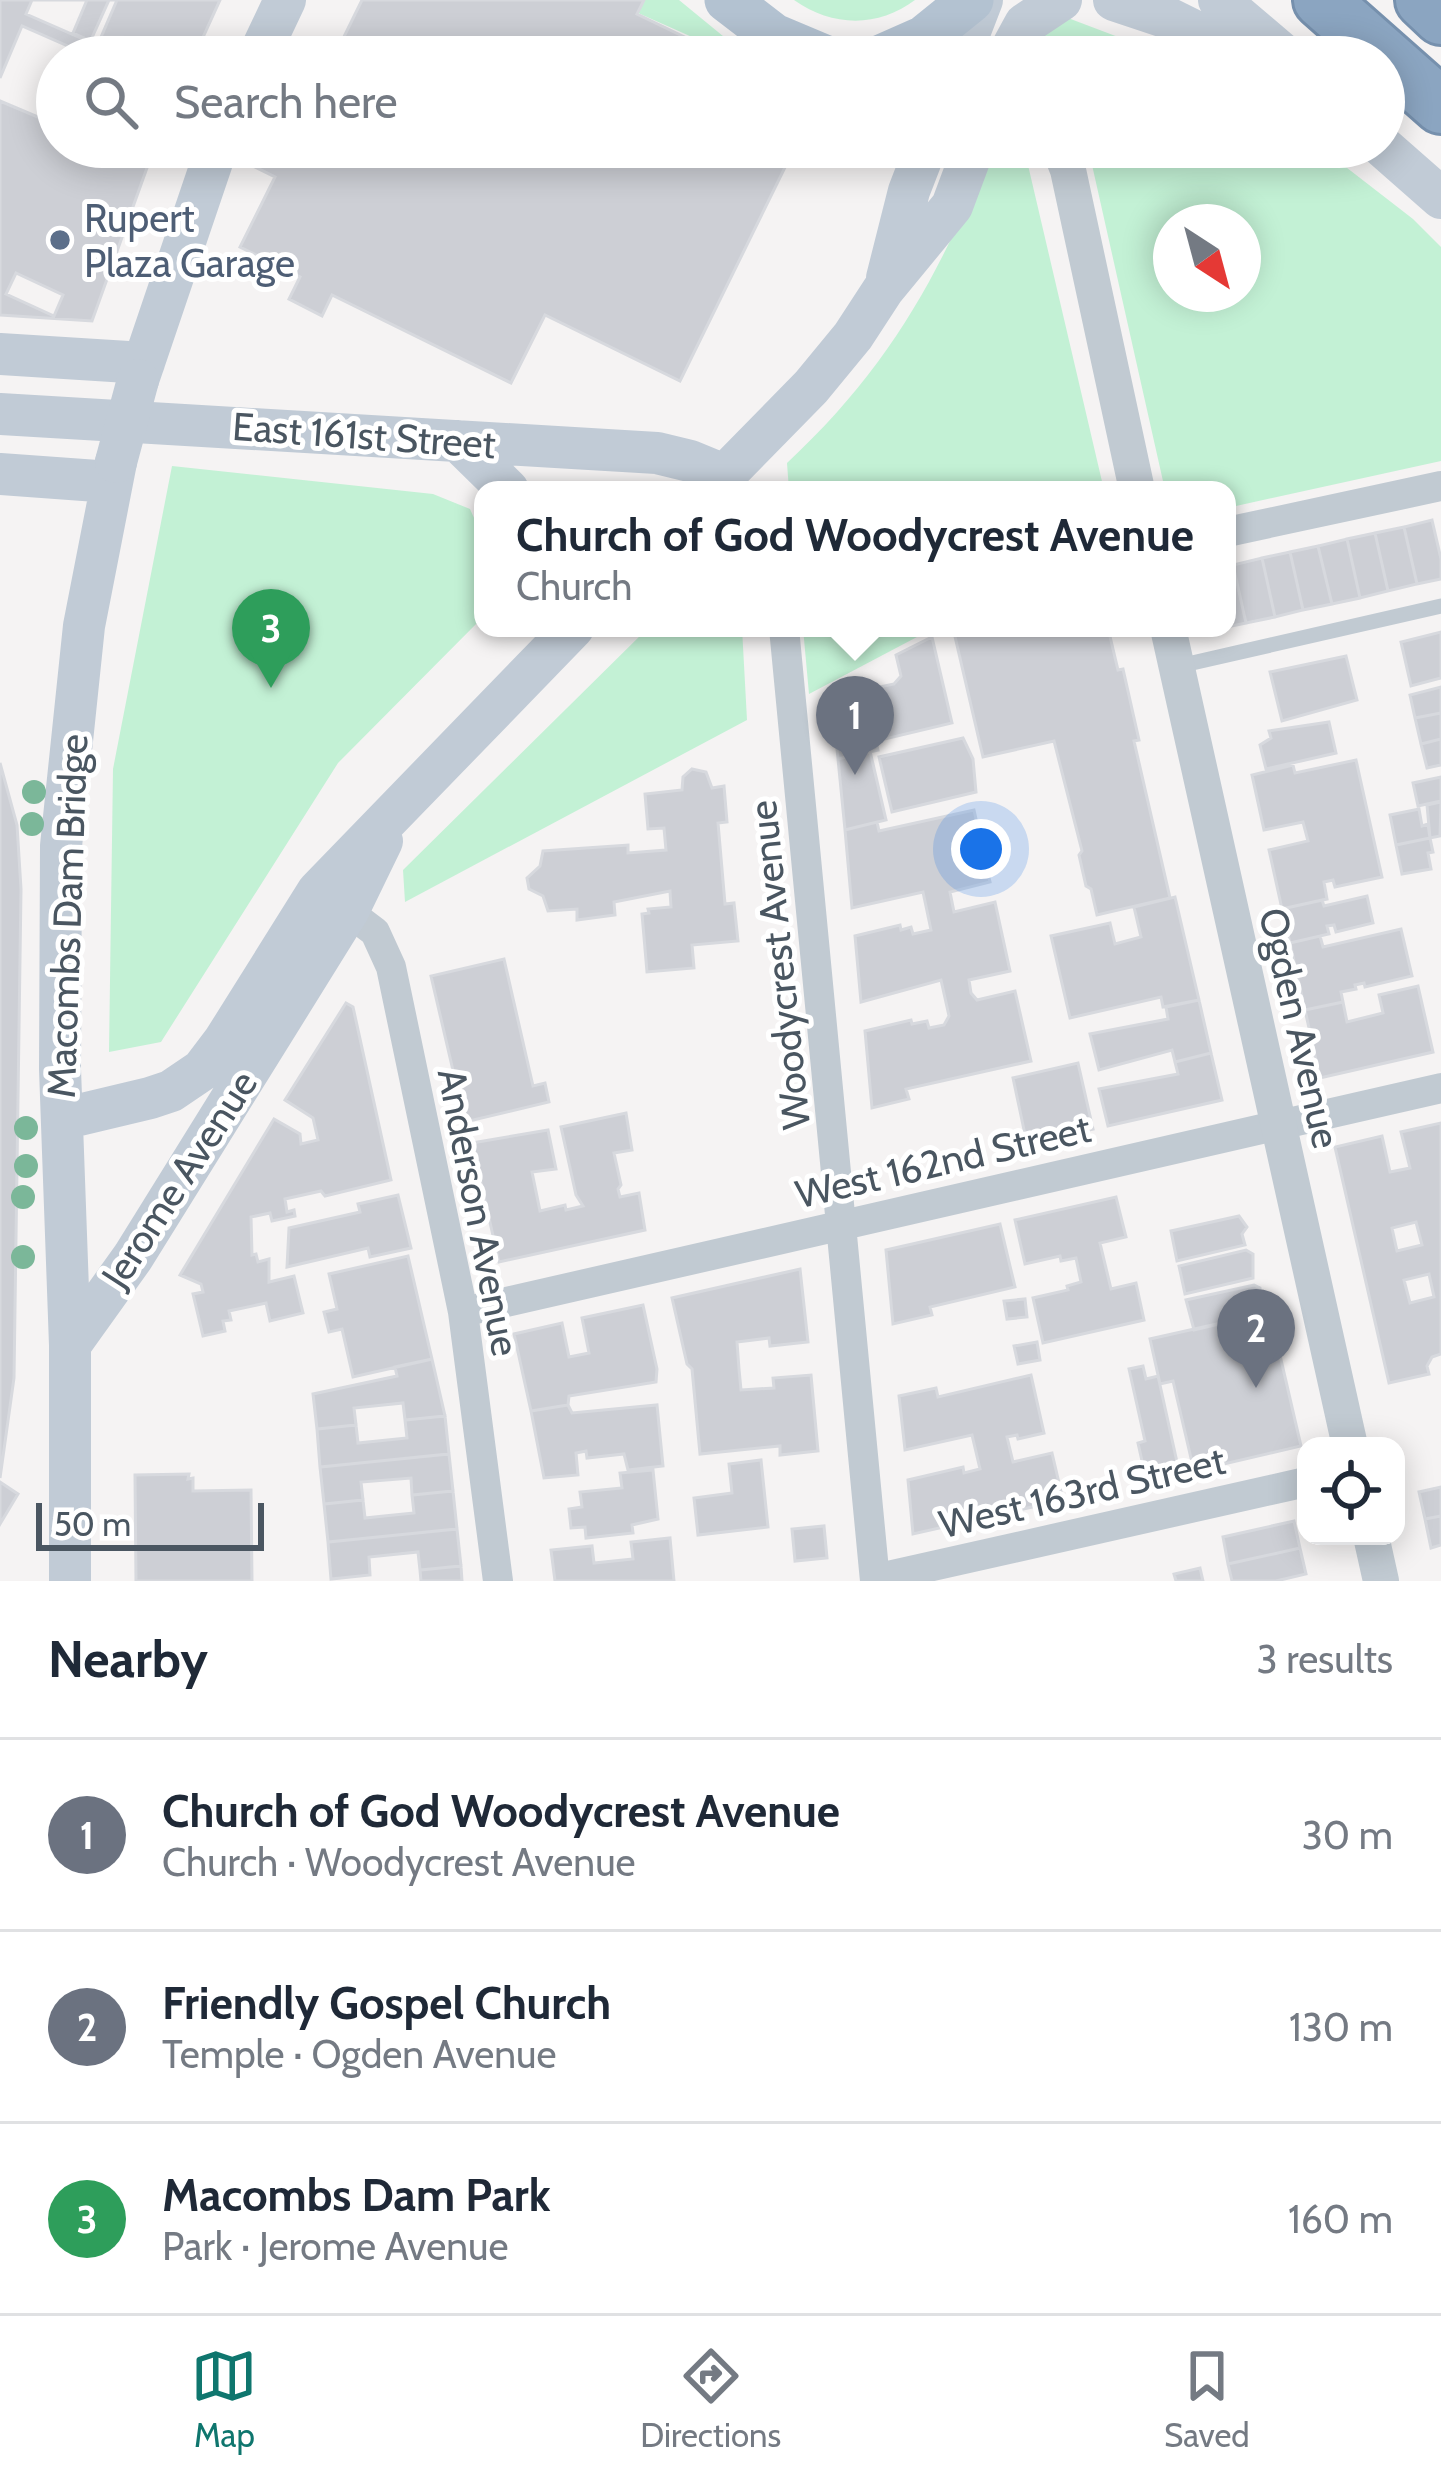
<!DOCTYPE html>
<html lang="en">
<head>
<meta charset="utf-8">
<style>
  :root { --surface:#fff; --page:#f6f6f7; --text:#1f2937; --muted:#747a83; --line:#e0e1e3; --accent:#0f766e }
  body { margin:0; font-family:Cabin,sans-serif; background:var(--page); color:var(--text) }
  .controls { position:absolute; right:36px; bottom:36px; display:grid; overflow:hidden; border-radius:24px; box-shadow:0 6px 30px #0003 }
  .controls button { width:108px; height:108px; display:grid; place-items:center; padding:0; border:0; border-bottom:3px solid var(--line); background:var(--surface); color:var(--text); font:60px sans-serif }
  .compass { position:absolute; left:1153px; top:204px; width:108px; height:108px; border-radius:50%; background:var(--surface); box-shadow:0 6px 30px #0003; rotate:144deg }
  .scale { position:absolute; left:36px; bottom:30px; width:228px; box-sizing:border-box; padding-left:12px; border:6px solid #4a5661; border-top:0; font-size:33px; line-height:42px; white-space:nowrap; color:#4a5661; -webkit-text-stroke:9px #fff; paint-order:stroke }
  .you { position:absolute; left:981px; top:849px; width:42px; height:42px; margin:-30px; border:9px solid #fff; border-radius:50%; background:#1a73e8; box-shadow:0 0 0 18px #1a73e833 }
  .badge { display:grid; place-items:center; width:78px; height:78px; border-radius:50%; background:var(--accent); color:#fff; font-size:39px; font-weight:700 }
  .pin { position:absolute; translate:-50% -99px; filter:drop-shadow(0 3px 6px #0008) }
  .pin::after { content:''; position:absolute; top:63px; width:42px; height:36px; background:inherit; clip-path:polygon(0 0,100% 0,50% 100%) }
  .popup { position:absolute; left:474px; top:481px; width:762px; height:156px; box-sizing:border-box; display:grid; place-content:center; border-radius:24px; background:var(--surface); filter:drop-shadow(0 3px 9px #0005); font-size:39px; white-space:nowrap; color:var(--muted) }
  .popup b { font-size:45px; color:var(--text) }
  .popup::after { content:''; position:absolute; left:50%; top:100%; margin-left:-24px; border:24px solid transparent; border-top-color:var(--surface) }
  .list { margin:0; padding:0; list-style:none }
  h2 { display:flex; justify-content:space-between; align-items:center; height:156px; margin:0; padding:0 48px; font-size:51px }
  h2 small { font-size:39px; font-weight:400; color:var(--muted) }
  .list li { display:grid; grid-template-columns:78px 1fr auto; gap:36px; align-items:center; box-sizing:border-box; height:192px; padding:0 48px; border-top:3px solid var(--line) }
  .list b { display:block; font-size:45px; white-space:nowrap }
  .list p { margin:0; font-size:39px; white-space:nowrap; color:var(--muted) }
  .list em { font-size:39px; font-style:normal; color:var(--muted) }
  .icon { flex:none; width:66px; height:66px; fill:none; stroke:currentColor; stroke-width:2; stroke-linecap:round; stroke-linejoin:round }
  .map { position:relative; flex:none; width:1441px; height:1581px; overflow:hidden }
  .search { position:absolute; background:var(--surface); box-shadow:0 6px 30px #0003; left:36px; right:36px; top:36px; height:132px; display:flex; align-items:center; gap:30px; box-sizing:border-box; padding:0 42px; border-radius:66px; color:var(--muted); font-size:45px }
  .sheet { height:732px; background:var(--surface) }
  nav { display:flex; justify-content:space-around; align-items:center; box-sizing:border-box; height:168px; border-top:3px solid var(--line); background:var(--surface); font-size:33px; color:var(--muted) }
  nav a { display:grid; justify-items:center; gap:6px }
  nav .on { color:var(--accent) }
  .map>svg:first-child { display:block }
  .green { fill:#c3f1d5; fill-rule:evenodd }
  .building { fill:#cdcfd5; stroke:#d7d9de; stroke-width:3; fill-rule:evenodd }
  .lines { fill:none; stroke-linecap:round; stroke-linejoin:round }
  .motorway-casing { stroke:#7690ad; stroke-width:60 }
  .service { stroke:#c1cad2; stroke-width:15 }
  .minor { stroke:#c1cad2; stroke-width:30 }
  .tertiary { stroke:#c1cad2; stroke-width:36 }
  .secondary { stroke:#c1cbd6; stroke-width:42 }
  .primary { stroke:#b3c2d1; stroke-width:45 }
  .motorway { stroke:#8ba5c1; stroke-width:54 }
  .secondary-bridge { stroke:#c1cbd6; stroke-width:42 }
  .tree { fill:#7bb799 }
  .service-dot { fill:#5c6f8a; stroke:#fff; stroke-width:4.5 }
  .labels { text-anchor:middle; dominant-baseline:central; stroke-width:10; stroke-linejoin:round; paint-order:stroke }
  .service-label { font-size:39px; fill:#4e5e75; stroke:#fff; text-anchor:start }
  .street-label { font-size:39px; fill:#4a5661; stroke:#fff }
</style>
</head>
<body>
<div class="map">
<svg width="1441" height="1581" viewBox="0 0 1441 1581">
  <rect width="100%" height="100%" fill="#f5f3f3"/>
  <!-- green -->
  <path class="green" d="M645,0H679L740,50L737,57L638,13Z
    M794,0H915C878,28 832,27 794,0Z
    M1068,18L1171,57H1040L1042,32Z
    M991,147L1024,148L1104,490H789L787,463C889,368 940,275 991,147Z
    M1088,147H1320L1413,219L1441,247V461L1227,508V490H1165ZM1171,222H1243V294H1171Z
    M172,466L433,494L470,509L483,538V617L338,763L161,1042L109,1052L113,769Z
    M648,628H742L747,720L405,902L403,870Z
    M803,628H934L809,694Z"/>
  <!-- building -->
  <path class="building" d="M0,0H220L194,57H93L22,26L0,78Z
    M32,0H109L90,42L26,14Z
    M87,0H117L98,44L73,33Z
    M362,0H644L637,14L726,57H334Z
    M0,101L57,125V147H107L148,165L92,321L0,315Z
    M260,147H795L680,381L545,315L511,383L332,295L322,316L289,299L300,277L240,247L275,177L253,166Z
    M16,273L63,295L54,316L6,294Z
    M1432,520L1441,559V579L1417,584L1404,527Z
    M1404,527L1417,584L1388,591L1375,533Z
    M1375,533L1388,591L1360,598L1347,539Z
    M1347,539L1360,598L1332,604L1318,546Z
    M1318,546L1332,604L1303,610L1290,552Z
    M1290,552L1303,610L1275,617L1262,558Z
    M1262,558L1275,617L1246,623L1233,565Z
    M1233,565L1246,623L1227,627V567Z
    M953,628H1108L1118,670L1123,669L1139,740L1134,741L1170,898L1097,915L1091,889L1086,886L1079,855L1082,851L1054,741L983,757Z
    M1441,632V678L1411,686L1401,642Z
    M932,637L952,723L876,741L878,750L838,759L831,690L853,678L856,692L894,684L901,676L896,655Z
    M1346,656L1357,700L1282,721L1270,672Z
    M1441,687V713L1415,718L1410,695Z
    M1441,713V739L1421,744L1415,718Z
    M1329,722L1336,753L1266,769L1260,745L1271,738L1269,731Z
    M963,738L973,759L976,792L892,812L879,757Z
    M1441,739V765L1427,768L1421,744Z
    M870,751L886,820L845,830L838,759Z
    M1356,760L1382,877L1335,887L1333,880L1324,882L1327,899L1282,909L1269,850L1308,841L1303,822L1264,830L1252,775L1293,765L1295,773Z
    M0,763L17,825L21,889L14,1378L0,1478Z
    M692,769L706,772L712,788L724,786L727,822L718,823L725,904L734,903L738,941L692,945L694,968L647,972L642,914L649,913L648,909L671,907L670,891L614,902L615,915L577,920V909L548,911L543,896L529,889L527,878L540,866L543,851L628,845V853L666,850L664,828L648,829L645,794L682,790L683,777Z
    M1441,777V801L1418,806L1413,783Z
    M1441,802L1440,836L1430,838L1427,805Z
    M1419,809L1422,826L1428,824L1430,838L1396,845L1390,815Z
    M974,810L990,882L950,892L954,912L995,902L1010,971L969,980L971,993L977,1000L1015,991L1031,1061L906,1089L909,1099L872,1108L865,1031L911,1020L912,1024L927,1021L929,1028L944,1025L949,1016L941,980L861,1002L855,936L900,925L901,930L911,927L913,934L931,930L923,892L852,908L845,830L877,822L879,831Z
    M1430,838L1433,852L1428,853L1431,869L1402,874L1396,845Z
    M1367,896L1373,923L1336,932L1334,925L1327,926L1329,934L1290,943L1282,909L1322,900L1324,906Z
    M1175,897L1199,1000L1163,1007L1161,997L1070,1018L1051,936L1110,923L1115,944L1141,937L1134,907Z
    M1401,929L1412,976L1365,987L1364,983L1355,985L1356,989L1341,992L1343,1002L1305,1010L1290,943L1320,936L1323,947Z
    M504,959L533,1086L545,1083L549,1102L465,1122L431,976Z
    M1418,986L1433,1052L1320,1078L1305,1010L1343,1002L1347,1022L1383,1013L1379,995Z
    M1199,1000L1211,1053L1175,1062L1172,1050L1099,1070L1090,1034L1168,1019L1166,1007Z
    M346,1003L353,1007L391,1180L325,1196L321,1191L285,1199L287,1212L294,1210L295,1216L272,1221L270,1213L251,1217L252,1255L256,1254L258,1262L269,1259V1282L294,1276L303,1313L270,1321L266,1303L229,1311L231,1320L223,1321L225,1331L203,1336L193,1294L203,1292L201,1284L180,1275L274,1119L300,1134L301,1144L318,1140L313,1118L285,1100Z
    M1211,1053L1222,1100L1108,1126L1099,1089L1178,1074L1175,1062Z
    M1078,1063L1093,1129L1027,1144L1013,1078Z
    M626,1113L632,1150L614,1153L621,1185L618,1189L620,1197L639,1193L645,1230L499,1262L472,1143L548,1130L556,1169L532,1172L540,1211L565,1205L566,1210L583,1206L576,1195L561,1127Z
    M1441,1123V1354L1432,1357L1427,1366L1429,1374L1389,1383L1335,1147L1382,1136L1390,1172L1410,1168L1401,1132ZM1416,1222L1422,1245L1397,1251L1392,1228ZM1429,1274L1434,1297L1410,1303L1404,1280Z
    M398,1195L411,1248L370,1257L368,1248L287,1267L289,1228L360,1212L358,1204Z
    M1116,1197L1126,1237L1100,1243L1111,1289L1136,1283L1144,1320L1043,1343L1033,1298L1068,1290L1067,1286L1081,1282L1076,1258L1061,1261L1060,1256L1025,1264L1015,1220Z
    M1239,1216L1247,1227L1242,1234L1245,1245L1177,1261L1171,1231Z
    M1000,1224L1015,1287L930,1307L932,1315L893,1324L886,1250Z
    M1246,1250L1253,1254V1278L1185,1294L1179,1266Z
    M408,1256L432,1359L353,1377L342,1329L329,1332L324,1312L337,1309L329,1274Z
    M800,1269L808,1342L770,1346L769,1338L737,1342L739,1369L741,1390L774,1388L773,1378L811,1375L818,1451L780,1455V1446L700,1454L692,1369L687,1364L672,1298Z
    M1254,1285L1260,1288L1261,1314L1194,1330L1186,1300Z
    M1025,1299L1027,1317L1007,1319L1004,1301Z
    M643,1305L657,1369L656,1382L569,1396L568,1405L531,1411L514,1334L562,1323L569,1357L589,1353L582,1318Z
    M1270,1312L1301,1446L1194,1471L1173,1381L1160,1384L1150,1339Z
    M1037,1342L1040,1360L1018,1364L1014,1346Z
    M432,1359L445,1416L405,1420L403,1403L354,1408L356,1425L317,1429L313,1394L397,1376L395,1367Z
    M1143,1366L1146,1379L1158,1376L1179,1471L1165,1474L1159,1482L1146,1479L1138,1443L1145,1441L1129,1369Z
    M1031,1375L1044,1433L1018,1439L1017,1435L1007,1437L1013,1462L1052,1453L1063,1500L913,1534L908,1480L963,1467L964,1473L980,1469L972,1435L905,1450L899,1396L936,1388L938,1397Z
    M568,1405L572,1413L657,1405L663,1466L628,1470L624,1454L587,1458L586,1451L576,1453L578,1475L544,1478L531,1411Z
    M445,1416L449,1454L320,1467L317,1429L356,1425L358,1443L407,1438L405,1420Z
    M449,1454L453,1491L412,1495L411,1478L361,1482L363,1500L324,1504L320,1467Z
    M761,1460L768,1527L698,1535L694,1498L732,1493L729,1464Z
    M653,1470L658,1519L632,1525L633,1533L586,1538L585,1527L571,1528L569,1509L582,1507L580,1492L622,1488L620,1473Z
    M189,1474L188,1479L193,1478V1491L251,1490L252,1581H136L135,1475Z
    M0,1482L18,1494L0,1524Z
    M1441,1487V1516L1425,1519L1419,1492Z
    M453,1491L457,1529L328,1542L324,1504L363,1500L365,1518L384,1516L414,1513L412,1495Z
    M1441,1516V1545L1431,1548L1425,1519Z
    M1294,1521L1300,1548L1228,1564L1223,1537Z
    M824,1526L827,1558L795,1561L792,1529Z
    M457,1529L461,1566L420,1570L418,1552L369,1557L370,1575L331,1579L328,1542Z
    M670,1538L674,1581H555L551,1550L592,1546L594,1563L633,1559L631,1542Z
    M1300,1548L1306,1574L1276,1581H1232L1228,1564Z
    M461,1566L462,1581H421L420,1570Z
    M1200,1568L1203,1581H1176L1174,1574Z"/>
  <g class="lines">
    <!-- motorway casing -->
    <g class="motorway-casing">
      <path id="motorway" d="M1321,0L1441,106
        M1423,0L1441,17"/>
    </g>
    <!-- service -->
    <path class="service" d="M1179,666L1441,606"/>
    <!-- minor -->
    <path class="minor" d="M1227,532L1441,486
      M784,628L875,1581
      M334,901L375,932L391,967L463,1312L498,1581
      M463,1312L1441,1088
      M875,1579L1306,1482"/>
    <!-- tertiary -->
    <path class="tertiary" d="M1059,147L1068,170L1137,490
      M1168,628L1350,1446
      M1371,1536L1381,1581"/>
    <!-- secondary -->
    <path class="secondary" d="M1114,0L1168,18L1247,57
      M1219,0L1286,57
      M258,57L285,0
      M960,57L982,0
      M1007,57L1025,24L1061,0
      M1383,147L1441,198
      M887,278L909,191L926,147
      M0,354L144,363
      M138,380L217,147
      M0,414L657,453L690,461L724,475
      M458,441L508,490
      M0,474L111,482
      M710,490L811,387L853,336L883,290L952,206L974,147
      M62,1119L150,1098L171,1091L202,1070L224,1041L318,891L573,628
      M70,1345L133,1257L348,911L382,841
      M70,1581V1345L60,1069L61,846L84,626L116,462"/>
    <!-- primary -->
    <path class="primary" d="M727,0L774,36L824,57
      M881,57L924,38L971,0"/>
    <!-- motorway -->
    <use href="#motorway" class="motorway"/>
    <!-- secondary-bridge -->
    <path class="secondary-bridge" d="M116,462L138,380"/>
  </g>
  <!-- trees -->
  <g class="tree">
    <circle cx="34" cy="792" r="12"/>
    <circle cx="32" cy="824" r="12"/>
    <circle cx="26" cy="1128" r="12"/>
    <circle cx="26" cy="1166" r="12"/>
    <circle cx="23" cy="1197" r="12"/>
    <circle cx="23" cy="1257" r="12"/>
  </g>
  <!-- markers -->
  <circle class="service-dot" cx="60" cy="240" r="12"/>
  <g class="labels">
    <!-- service labels -->
    <g class="service-label">
      <text x="84" y="218">Rupert<tspan x="84" dy="45">Plaza Garage</tspan></text>
    </g>
    <!-- street labels -->
    <g class="street-label">
      <text transform="translate(364 435) rotate(4)">East 161st Street</text>
      <text transform="translate(67 916) rotate(-88)">Macombs Dam Bridge</text>
      <text transform="translate(779 965) rotate(-96)">Woodycrest Avenue</text>
      <text transform="translate(1300 1028) rotate(77)">Ogden Avenue</text>
      <text transform="translate(943 1161) rotate(-13)">West 162nd Street</text>
      <text transform="translate(179 1179) rotate(-57)">Jerome Avenue</text>
      <text transform="translate(479 1212) rotate(79)">Anderson Avenue</text>
      <text transform="translate(1082 1492) rotate(-13)">West 163rd Street</text>
    </g>
  </g>
</svg>
<div class="controls">
<button><svg class="icon" aria-label="locate" viewBox="0 0 24 24"><circle cx="12" cy="12" r="6"/><path d="M12 2v4M12 18v4M2 12h4M18 12h4"/></svg></button>
</div>
<svg class="compass" viewBox="-18 -18 36 36"><path d="M0-13l5 13h-10z" fill="#e53935"/><path d="M0 13l5-13h-10z" fill="#747a83"/></svg>
<div class="scale">50 m</div>
<div class="you"></div>
<div class="pin badge" style="left:855px;top:775px;background:#6b7280">1</div>
<div class="popup"><b>Church of God Woodycrest Avenue</b>Church</div>
<div class="pin badge" style="left:1256px;top:1388px;background:#6b7280">2</div>
<div class="pin badge" style="left:271px;top:688px;background:#2e9e5b">3</div>
<div class="search"><svg class="icon" aria-label="search" viewBox="0 0 24 24"><circle cx="10" cy="10" r="6"/><path d="M15 15l6 6"/></svg>Search here</div>
</div>
<section class="sheet">
<h2>Nearby<small>3 results</small></h2>
<ul class="list">
<li><span class="badge" style="background:#6b7280">1</span><div><b>Church of God Woodycrest Avenue</b><p>Church · Woodycrest Avenue</p></div><em>30 m</em></li>
<li><span class="badge" style="background:#6b7280">2</span><div><b>Friendly Gospel Church</b><p>Temple · Ogden Avenue</p></div><em>130 m</em></li>
<li><span class="badge" style="background:#2e9e5b">3</span><div><b>Macombs Dam Park</b><p>Park · Jerome Avenue</p></div><em>160 m</em></li>
</ul>
</section>
<nav>
<a class="on"><svg class="icon" aria-label="map" viewBox="0 0 24 24"><path d="M3 6l6-2 6 2 6-2v14l-6 2-6-2-6 2zM9 4v14M15 6v14"/></svg>Map</a>
<a><svg class="icon" aria-label="directions" viewBox="0 0 24 24"><path d="M12 3l9 9-9 9-9-9zM9 14v-3h6M13 9l2 2-2 2"/></svg>Directions</a>
<a><svg class="icon" aria-label="saved" viewBox="0 0 24 24"><path d="M7 4h10v16l-5-4-5 4z"/></svg>Saved</a>
</nav>
</body>
</html>
